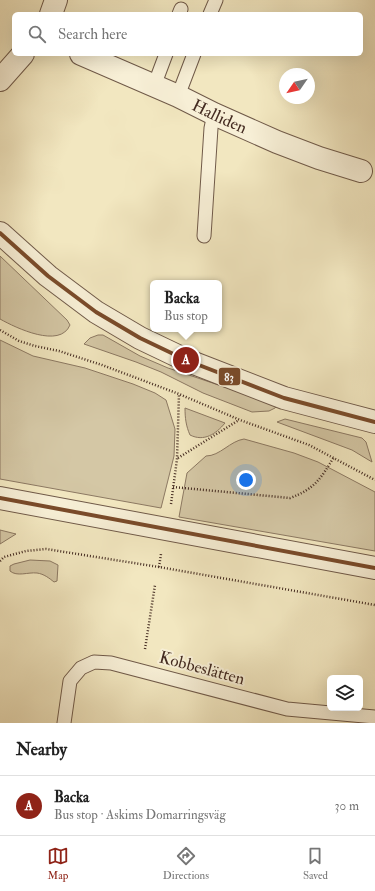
<!DOCTYPE html>
<html lang="en">
<head>
<meta charset="utf-8">
<style>
  :root { --surface:#fff; --page:#f6f6f6; --text:#222; --muted:#767676; --line:#e0e0e0; --accent:#8f2418 }
  body { margin:0; font-family:"IM FELL Double Pica",serif; background:var(--page); color:var(--text) }
  .controls { position:absolute; right:12px; bottom:12px; display:grid; overflow:hidden; border-radius:6px; box-shadow:0 4px 16px #0002 }
  .controls button { width:36px; height:36px; display:grid; place-items:center; padding:0; border:0; border-bottom:1px solid var(--line); background:var(--surface); color:var(--text); font:20px sans-serif }
  .compass { position:absolute; left:279px; top:68px; width:36px; height:36px; border-radius:50%; background:var(--surface); box-shadow:0 4px 16px #0002; rotate:236deg }
  .you { position:absolute; left:246px; top:480px; width:14px; height:14px; margin:-10px; border:3px solid #fff; border-radius:50%; background:#1a73e8; box-shadow:0 0 0 6px #1a73e833 }
  .badge { display:grid; place-items:center; width:26px; height:26px; border-radius:50%; background:var(--accent); color:#fff; font-size:13px; font-weight:700 }
  .pin { position:absolute; translate:-50% -50%; border:2px solid #fff; box-shadow:0 1px 4px #0006 }
  .popup { position:absolute; left:150px; top:280px; width:72px; height:52px; box-sizing:border-box; display:grid; place-content:center; border-radius:6px; background:var(--surface); filter:drop-shadow(0 1px 3px #0005); font-size:13px; white-space:nowrap; color:var(--muted) }
  .popup b { font-size:15px; color:var(--text) }
  .popup::after { content:''; position:absolute; left:50%; top:100%; margin-left:-8px; border:8px solid transparent; border-top-color:var(--surface) }
  .list { margin:0; padding:0; list-style:none }
  h2 { display:flex; justify-content:space-between; align-items:center; height:52px; margin:0; padding:0 16px; font-size:17px }
  h2 small { font-size:13px; font-weight:400; color:var(--muted) }
  .list li { display:grid; grid-template-columns:26px 1fr auto; gap:12px; align-items:center; box-sizing:border-box; height:60px; padding:0 16px; border-top:1px solid var(--line) }
  .list b { display:block; font-size:15px; white-space:nowrap }
  .list p { margin:0; font-size:13px; white-space:nowrap; color:var(--muted) }
  .list em { font-size:13px; font-style:normal; color:var(--muted) }
  .icon { flex:none; width:22px; height:22px; fill:none; stroke:currentColor; stroke-width:2; stroke-linecap:round; stroke-linejoin:round }
  .map { position:relative; flex:none; width:375px; height:723px; overflow:hidden }
  .search { position:absolute; background:var(--surface); box-shadow:0 4px 16px #0002; left:12px; right:12px; top:12px; height:44px; display:flex; align-items:center; gap:10px; box-sizing:border-box; padding:0 14px; border-radius:6px; color:var(--muted); font-size:15px }
  .sheet { height:112px; background:var(--surface) }
  nav { display:flex; justify-content:space-around; align-items:center; box-sizing:border-box; height:56px; border-top:1px solid var(--line); background:var(--surface); font-size:11px; color:var(--muted) }
  nav a { display:grid; justify-items:center; gap:2px }
  nav .on { color:var(--accent) }
  .map>svg:first-child { display:block }
  .green { fill:#d4c7a5; stroke:#8c7963 }
  .lines { fill:none; stroke-linecap:round; stroke-linejoin:round }
  .service-casing { stroke:#705a49; stroke-width:15 }
  .minor-casing { stroke:#705a49; stroke-width:24 }
  .tertiary-casing { stroke:#705a49; stroke-width:24 }
  .path { stroke:#442b21; stroke-width:2.5; stroke-dasharray:1 2; stroke-linecap:butt }
  .service { stroke:#f7efd6; stroke-width:13 }
  .minor { stroke:#f7efd6; stroke-width:22 }
  .tertiary { stroke:#f7efd6; stroke-width:22 }
  .bus-1-casing { stroke:#f7efd6; stroke-width:7 }
  .bus-1 { stroke:#7a4b2a; stroke-width:4 }
  .labels { text-anchor:middle; dominant-baseline:central; stroke-width:4; stroke-linejoin:round; paint-order:stroke }
  .street-label { font-size:17px; fill:#442b21; stroke:#f7efd6 }
  .line-badge { stroke:#f7efd6; stroke-width:1.5 }
  .badge-label { font-size:11px; text-anchor:middle; font-weight:bold; fill:#fff }
</style>
</head>
<body>
<div class="map">
<svg width="375" height="723" viewBox="0 0 375 723">
  <rect width="100%" height="100%" fill="#f2e7c0"/>
  <filter id="stains"><feTurbulence type="fractalNoise" baseFrequency=".005" numOctaves="4"/><feColorMatrix values="0 0 0 0 .2 0 0 0 0 .09 0 0 0 0 .02 0 0 0 .5 -.17"/></filter>
  <radialGradient id="worn" r=".72"><stop offset=".6" stop-color="#630" stop-opacity="0"/><stop offset="1" stop-color="#630" stop-opacity=".3"/></radialGradient>
  <!-- green -->
  <path class="green" d="M0,256L67,320L70,325C60,349 16,328 0,319Z
    M98,335H103L140,356L168,368L278,405L275,408L269,411L252,412L203,393L161,372L136,362L84,344L90,338Z
    M0,340L33,356L85,368L133,384L155,393L166,400L175,429L174,456L161,508L0,479Z
    M185,408L225,423C216,434 204,442 190,435C186,426 185,418 185,408Z
    M285,419L362,438L366,442L372,462L352,450L277,422Z
    M244,439L294,453L318,462L375,492V551L179,517L187,473L206,456C220,456 230,441 244,439Z
    M0,530L16,534L0,544Z
    M30,560L50,561L58,565L57,581L54,582C49,578 44,574 37,573C28,572 17,577 10,571V566L14,564Z"/>
  <g class="lines">
    <!-- service casing -->
    <g class="service-casing">
      <path id="service" d="M179,14L181,9
        M210,14L216,0
        M154,86L166,54
        M178,96L194,54
        M204,236L211,128L214,114
        M64,723L70,681L81,668L94,662L111,663L287,709L375,717"/>
    </g>
    <!-- minor casing -->
    <g class="minor-casing">
      <g id="minor">
        <path d="M51,14L56,0"/>
        <path id="s1" d="M81,54L178,96L214,114L277,142L319,158L361,171"/>
        <path d="M0,80L23,54"/>
        <path d="M0,233L48,276L96,312L140,338L186,360L284,398L375,422"/>
      </g>
    </g>
    <!-- tertiary casing -->
    <g class="tertiary-casing">
      <path id="tertiary" d="M0,498L375,568"/>
    </g>
    <!-- path -->
    <path class="path" d="M0,330L19,341L35,346L59,351L102,365L179,394L240,420L309,445L375,480
      M178,458L239,420
      M173,487L290,498C315,489 321,478 334,457
      M171,504L177,459L179,394
      M0,561L4,557L26,551L46,549L159,567L375,605
      M159,567L161,554
      M145,649L155,585"/>
    <!-- service -->
    <use href="#service" class="service"/>
    <!-- minor -->
    <use href="#minor" class="minor"/>
    <!-- tertiary -->
    <use href="#tertiary" class="tertiary"/>
    <!-- bus-1 casing -->
    <g class="bus-1-casing">
      <path id="bus-1" d="M0,233L48,276L96,312L140,338L186,360L284,398L375,422
        M0,498L375,568"/>
    </g>
    <!-- bus-1 -->
    <use href="#bus-1" class="bus-1"/>
  </g>
  <g class="labels">
    <!-- street labels -->
    <g class="street-label">
      <text stroke="none"><textPath href="#s1" startOffset="152">Halliden</textPath></text>
      <text transform="translate(202 668) rotate(15)">Kobbeslätten</text>
    </g>
  </g>
  <rect class="line-badge" x="218" y="367" width="23" height="19" rx="4" fill="#7a4b2a"/>
  <g class="badge-label">
    <text x="229" y="381">83</text>
  </g>
  <rect width="100%" height="100%" filter="url(#stains)"/>
  <rect width="100%" height="100%" fill="url(#worn)"/>
</svg>
<div class="controls">
<button><svg class="icon" aria-label="layers" viewBox="0 0 24 24"><path d="M12 4l9 5-9 5-9-5zM3 14l9 5 9-5"/></svg></button>
</div>
<svg class="compass" viewBox="-18 -18 36 36"><path d="M0-13l5 13h-10z" fill="#e53935"/><path d="M0 13l5-13h-10z" fill="#767676"/></svg>
<div class="you"></div>
<div class="pin badge" style="left:186px;top:360px">A</div>
<div class="popup"><b>Backa</b>Bus stop</div>
<div class="search"><svg class="icon" aria-label="search" viewBox="0 0 24 24"><circle cx="10" cy="10" r="6"/><path d="M15 15l6 6"/></svg>Search here</div>
</div>
<section class="sheet">
<h2>Nearby<small></small></h2>
<ul class="list">
<li><span class="badge">A</span><div><b>Backa</b><p>Bus stop · Askims Domarringsväg</p></div><em>30 m</em></li>
</ul>
</section>
<nav>
<a class="on"><svg class="icon" aria-label="map" viewBox="0 0 24 24"><path d="M3 6l6-2 6 2 6-2v14l-6 2-6-2-6 2zM9 4v14M15 6v14"/></svg>Map</a>
<a><svg class="icon" aria-label="directions" viewBox="0 0 24 24"><path d="M12 3l9 9-9 9-9-9zM9 14v-3h6M13 9l2 2-2 2"/></svg>Directions</a>
<a><svg class="icon" aria-label="saved" viewBox="0 0 24 24"><path d="M7 4h10v16l-5-4-5 4z"/></svg>Saved</a>
</nav>
</body>
</html>
